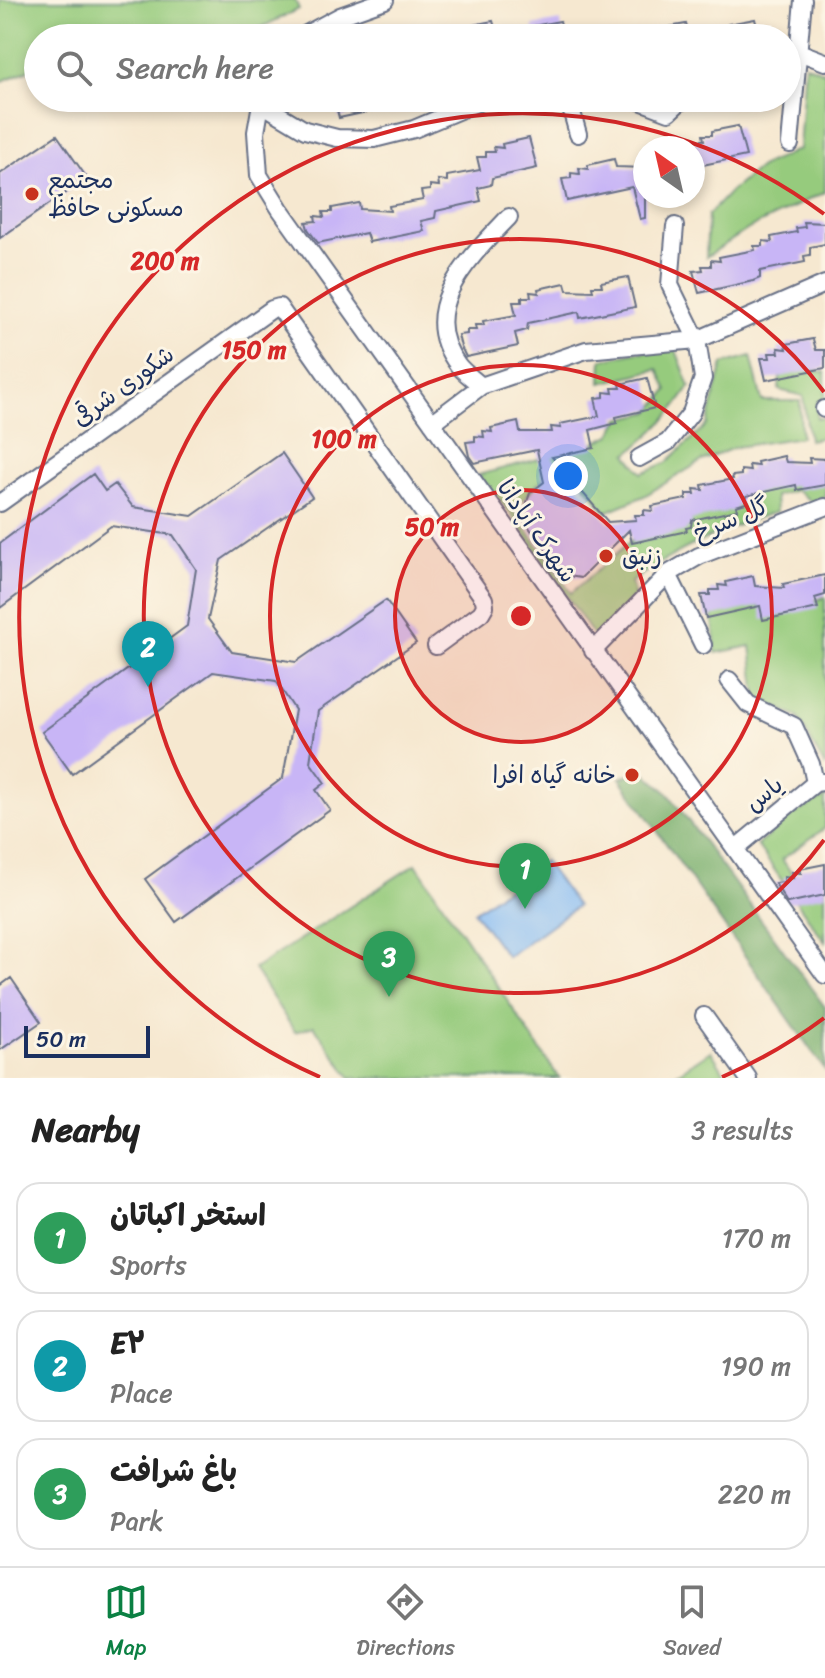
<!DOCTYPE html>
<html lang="en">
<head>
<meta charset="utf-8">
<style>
  :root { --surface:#fff; --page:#f6f6f6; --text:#222; --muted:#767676; --line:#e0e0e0; --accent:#0b8043 }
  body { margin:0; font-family:Sriracha,"Playpen Sans Arabic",sans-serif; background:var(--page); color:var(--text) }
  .compass { position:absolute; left:633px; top:136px; width:72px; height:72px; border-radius:50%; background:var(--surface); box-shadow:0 4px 12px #0003; rotate:326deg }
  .scale { position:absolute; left:24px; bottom:20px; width:126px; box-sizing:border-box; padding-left:8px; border:4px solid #1b2f5e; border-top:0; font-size:22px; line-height:28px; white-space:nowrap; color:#1b2f5e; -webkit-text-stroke:6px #fcf5e5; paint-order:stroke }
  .you { position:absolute; left:568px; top:476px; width:28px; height:28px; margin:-20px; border:6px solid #fff; border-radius:50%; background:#1a73e8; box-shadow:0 0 0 12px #1a73e833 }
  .badge { display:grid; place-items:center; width:52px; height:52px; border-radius:50%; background:var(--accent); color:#fff; font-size:26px; font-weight:700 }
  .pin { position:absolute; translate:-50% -66px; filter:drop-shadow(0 2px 4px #0008) }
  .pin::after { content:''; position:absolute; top:42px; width:28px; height:24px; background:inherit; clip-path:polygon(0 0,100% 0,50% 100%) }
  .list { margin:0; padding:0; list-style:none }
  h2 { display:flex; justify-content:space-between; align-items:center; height:104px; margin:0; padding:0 32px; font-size:34px }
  h2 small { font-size:26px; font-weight:400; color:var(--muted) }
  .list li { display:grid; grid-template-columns:52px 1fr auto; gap:24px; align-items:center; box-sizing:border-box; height:112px; margin:0 16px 16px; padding:0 16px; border:2px solid var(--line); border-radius:24px }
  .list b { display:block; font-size:30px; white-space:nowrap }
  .list p { margin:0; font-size:26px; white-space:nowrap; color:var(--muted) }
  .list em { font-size:26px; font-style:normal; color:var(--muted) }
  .icon { flex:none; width:44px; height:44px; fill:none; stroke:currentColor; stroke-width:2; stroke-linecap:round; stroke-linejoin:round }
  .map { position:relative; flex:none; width:825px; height:1078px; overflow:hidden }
  .search { position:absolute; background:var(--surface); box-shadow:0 4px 12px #0003; left:24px; right:24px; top:24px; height:88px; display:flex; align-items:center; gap:20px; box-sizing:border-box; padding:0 28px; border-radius:44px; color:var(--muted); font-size:30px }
  .sheet { height:488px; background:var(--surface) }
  nav { display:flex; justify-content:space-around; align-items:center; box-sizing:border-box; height:112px; border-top:2px solid var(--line); background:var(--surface); font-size:22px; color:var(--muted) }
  nav a { display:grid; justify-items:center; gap:4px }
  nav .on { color:var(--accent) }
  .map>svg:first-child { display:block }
  .green { fill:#96cb7d; stroke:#587d6e; stroke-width:2 }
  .forest { fill:#78af6c; stroke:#4a6f65; stroke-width:2 }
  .water { fill:#85bbf4; stroke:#5075a9; stroke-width:2 }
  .building { fill:#c8b5f6 }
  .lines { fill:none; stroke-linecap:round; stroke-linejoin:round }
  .street-casing { stroke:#687086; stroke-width:20 }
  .street { stroke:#fff; stroke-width:16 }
  .ring { fill:none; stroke:#d62828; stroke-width:4 }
  .poi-dot { fill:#c8321e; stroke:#fcf5e5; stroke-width:3 }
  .labels { text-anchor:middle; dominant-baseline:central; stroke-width:6; stroke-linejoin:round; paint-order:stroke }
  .poi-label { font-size:24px; fill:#1b2f5e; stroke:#fcf5e5; text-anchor:start }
  .street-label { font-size:24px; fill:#1b2f5e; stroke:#fcf5e5 }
  .centre { fill:#d62828; stroke:#fcf5e5; stroke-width:4 }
  .ring-label { font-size:24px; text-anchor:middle; font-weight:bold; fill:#d62828; stroke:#fcf5e5; stroke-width:6; stroke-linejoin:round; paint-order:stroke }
</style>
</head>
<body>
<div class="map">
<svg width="825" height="1078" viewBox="0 0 825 1078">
  <rect width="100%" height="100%" fill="#fcf5e5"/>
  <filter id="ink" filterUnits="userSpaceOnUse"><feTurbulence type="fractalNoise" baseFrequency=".0125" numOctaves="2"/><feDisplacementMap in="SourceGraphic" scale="16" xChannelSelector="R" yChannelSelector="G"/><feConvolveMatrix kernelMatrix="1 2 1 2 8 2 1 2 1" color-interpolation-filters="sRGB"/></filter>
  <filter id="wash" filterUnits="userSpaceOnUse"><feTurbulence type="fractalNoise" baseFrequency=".006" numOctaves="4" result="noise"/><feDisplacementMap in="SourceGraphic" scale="32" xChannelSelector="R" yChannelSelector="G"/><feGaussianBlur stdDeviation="1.8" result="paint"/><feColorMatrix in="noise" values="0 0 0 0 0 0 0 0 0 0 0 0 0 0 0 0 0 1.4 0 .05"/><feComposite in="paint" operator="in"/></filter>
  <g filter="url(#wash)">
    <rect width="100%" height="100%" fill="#f6e8d0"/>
    <!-- green -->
    <path class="green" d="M0,0H295L299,9L239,38H108L106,35L98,38H38V66L0,82Z
      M805,64L825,72V192L750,228L706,257L708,215L731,191L760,167L799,149Z
      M676,350L690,387C673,414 653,434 627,454L642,473L666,463L707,425L723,364L751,356L762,401H800L801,437L736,447L702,461L644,496L606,512L572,468L565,465C544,474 528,494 514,511L571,593L631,541L672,530L762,482L825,476V496L812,502L796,490L775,496L776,512C723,528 676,550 631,582L635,597L596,639L510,513L478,475L588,446L611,435L620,419L650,412L668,390L658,369L601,383L602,360L635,352Z
      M781,366L825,372V401L817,402V418H825V437L809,440L803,396L779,390Z
      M825,597V767L798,717L757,698L751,646L716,653L712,608L808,603Z
      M825,797V828L782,859L804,892L825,885V942L757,845L796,813Z
      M416,864L559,1078H351L314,1026L295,1032L254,969Z
      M711,1051L728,1078H670Z"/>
    <!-- forest -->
    <path class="forest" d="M641,769L668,793L825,1007V1070L620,778Z"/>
    <!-- water -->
    <path class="water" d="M544,861L577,906L507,957L474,912Z"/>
    <g id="blocks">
      <!-- building -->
      <path class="building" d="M755,19L760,38H730L728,24Z
        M493,21L498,38H469L467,26Z
        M560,21L565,38H536L533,26Z
        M686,24L690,38H646V31Z
        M334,98H405V104L339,118Z
        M738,126L746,156L693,167L695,140H704L703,135H712V131Z
        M57,135L87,178L0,238V174Z
        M529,138L537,168L492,178L491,185L478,188L481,201L436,211L435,218L421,221L424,231L369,242L366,233L318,243L308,229L306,222L316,221L315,216L324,217L323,212H332V208L359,203L360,209L390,211L389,206L423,200L421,191L430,190V185L439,186L438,180L447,181V176L480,170L477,157H486V152H495L494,147L503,148L502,144Z
        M614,159L616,167L645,168V218L640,219L632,187L567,201L562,179L571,178V173L580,174L579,168L588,169V165Z
        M804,222L825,223V244L810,247V255L804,256L805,262L760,271V278L753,281L699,293L693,271L703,270L702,266H711V260L720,261L719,257L755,250L754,246H763V241L772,242L771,237L797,232L796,228L805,227Z
        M628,277L635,307L580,318L579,312L528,323L527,330L515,333L518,346L466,357L461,347L458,335L467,334V330H476L475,325H484L483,321L516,315L513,302H522V297H531L530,292L539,293L538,289L565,283L567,290L593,291L592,286H602L601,282Z
        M813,339L816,350H825V368L766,380L761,358H770L769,353H779L778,348L787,349L786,344Z
        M647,378L655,408L616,417L617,423L590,430L594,448L552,457L608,522L636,520L635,515H644V510L653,511L652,506L686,499V494H695L694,489L703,490L702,485L733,479L732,476L741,475V470L750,471L749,465L758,466L757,462L784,456L786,462L810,463L809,458L825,459V485L797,490L796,485L746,496V503L736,506L737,510L692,520L691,527L686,528L687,531L632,543L629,530L581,578L562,575L522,517L530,493L544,482L537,450L474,463L469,456L466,442L475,441V436L484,437L483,431L492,432L491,428L518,422L520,432H552L551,427L561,428L560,424L599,416L595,398L604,397V392L613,393L612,388H621L620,384Z
        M282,453L312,497L221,560L208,619L232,652L296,662L386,600L416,643L318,711L310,762L325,783L316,790L330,810L176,922L145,879L283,778L295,710L276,681L213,672L72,774L42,732L187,626L196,569L173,535L111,526L0,608V543L93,474L105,491L115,484L133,507L192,516Z
        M825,575V595L815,598L818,608L763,620L760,606L706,618L701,595H710V590H719L718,585L727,586L726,582L753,576L755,586L784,588L783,584Z
        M825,864V895L787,903L775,883L784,882V877L793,878L792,872L801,873L800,869Z
        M11,978L41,1022L0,1050V986Z"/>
    </g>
  </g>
  <g filter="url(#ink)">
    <use href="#blocks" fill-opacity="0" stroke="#687086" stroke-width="2"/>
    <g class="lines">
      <!-- street casing -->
      <g class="street-casing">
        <path id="street" d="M299,38L340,16L385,0
          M799,52L825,62
          M262,98L256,132L259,175L280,209L825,975
          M568,98L578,134
          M632,98L669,112L684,98
          M260,103L305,130L337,138L374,139L414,129L488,98
          M790,144L803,0
          M509,217C472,256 414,308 458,365C464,373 474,379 481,386L586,350L697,340L825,284
          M824,409H825
          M432,423L481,386
          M639,458L668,442L691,413L703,378L697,340L670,285L675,226
          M0,503L272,309L279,307L484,599L485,606L481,613L436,646
          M668,574L703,645
          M593,651L668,574L699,556L825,507
          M729,680L748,704L794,726L811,764L815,783
          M736,848L815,783L823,782
          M704,1016L748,1078"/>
      </g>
      <!-- street -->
      <use href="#street" class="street"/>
    </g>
  </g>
  <!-- distance rings -->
  <circle cx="521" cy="616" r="126" fill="#d62828" fill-opacity=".12"/>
  <g class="ring">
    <circle cx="521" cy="616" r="126"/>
    <circle cx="521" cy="616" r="251"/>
    <path d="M824 840A377 377 0 1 1 824 392"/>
    <path d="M824 1018A503 503 0 0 1 722 1077M320 1077A503 503 0 1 1 824 214"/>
  </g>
  <!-- markers -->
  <g class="poi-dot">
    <circle cx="32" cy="194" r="8"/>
    <circle cx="606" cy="556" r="8"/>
    <circle cx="632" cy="775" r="8"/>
  </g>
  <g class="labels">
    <!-- poi labels -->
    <g class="poi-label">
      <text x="48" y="180">مجتمع<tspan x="48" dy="28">مسکونی حافظ</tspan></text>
      <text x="622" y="556">زنبق</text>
      <text x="616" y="775" text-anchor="end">خانه گیاه افرا</text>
    </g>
    <!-- street labels -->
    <g class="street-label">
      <text transform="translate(123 386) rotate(-36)">شکوری شرقی</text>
      <text transform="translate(731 519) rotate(-22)">گل سرخ</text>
      <text transform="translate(537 531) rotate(55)">شهرک آپادانا</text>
      <text transform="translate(764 794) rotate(-39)">یاس</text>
    </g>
  </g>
  <circle cx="521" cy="616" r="12" class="centre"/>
  <g class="ring-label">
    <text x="165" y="269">200 m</text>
    <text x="254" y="358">150 m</text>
    <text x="344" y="447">100 m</text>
    <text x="432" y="535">50 m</text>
  </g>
</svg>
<svg class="compass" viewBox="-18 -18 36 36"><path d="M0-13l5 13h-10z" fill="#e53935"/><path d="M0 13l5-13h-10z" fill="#767676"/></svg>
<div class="scale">50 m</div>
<div class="you"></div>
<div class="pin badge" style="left:525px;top:909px;background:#2e9e5b">1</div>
<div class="pin badge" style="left:148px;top:687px;background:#0f9aa8">2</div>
<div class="pin badge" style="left:389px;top:997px;background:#2e9e5b">3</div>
<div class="search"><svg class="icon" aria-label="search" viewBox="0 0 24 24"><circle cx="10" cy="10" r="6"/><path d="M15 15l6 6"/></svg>Search here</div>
</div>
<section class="sheet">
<h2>Nearby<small>3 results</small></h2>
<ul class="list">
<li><span class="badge" style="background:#2e9e5b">1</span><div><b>استخر اکباتان</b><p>Sports</p></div><em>170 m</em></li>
<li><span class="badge" style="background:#0f9aa8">2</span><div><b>E۲</b><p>Place</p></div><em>190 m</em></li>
<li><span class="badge" style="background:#2e9e5b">3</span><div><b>باغ شرافت</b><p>Park</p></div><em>220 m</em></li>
</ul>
</section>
<nav>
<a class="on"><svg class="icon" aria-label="map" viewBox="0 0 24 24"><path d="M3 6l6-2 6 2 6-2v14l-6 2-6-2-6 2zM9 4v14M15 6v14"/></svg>Map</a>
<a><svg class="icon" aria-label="directions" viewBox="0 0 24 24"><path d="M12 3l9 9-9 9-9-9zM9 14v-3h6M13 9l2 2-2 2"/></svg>Directions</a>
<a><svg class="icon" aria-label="saved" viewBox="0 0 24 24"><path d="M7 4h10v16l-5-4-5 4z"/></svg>Saved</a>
</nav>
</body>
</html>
